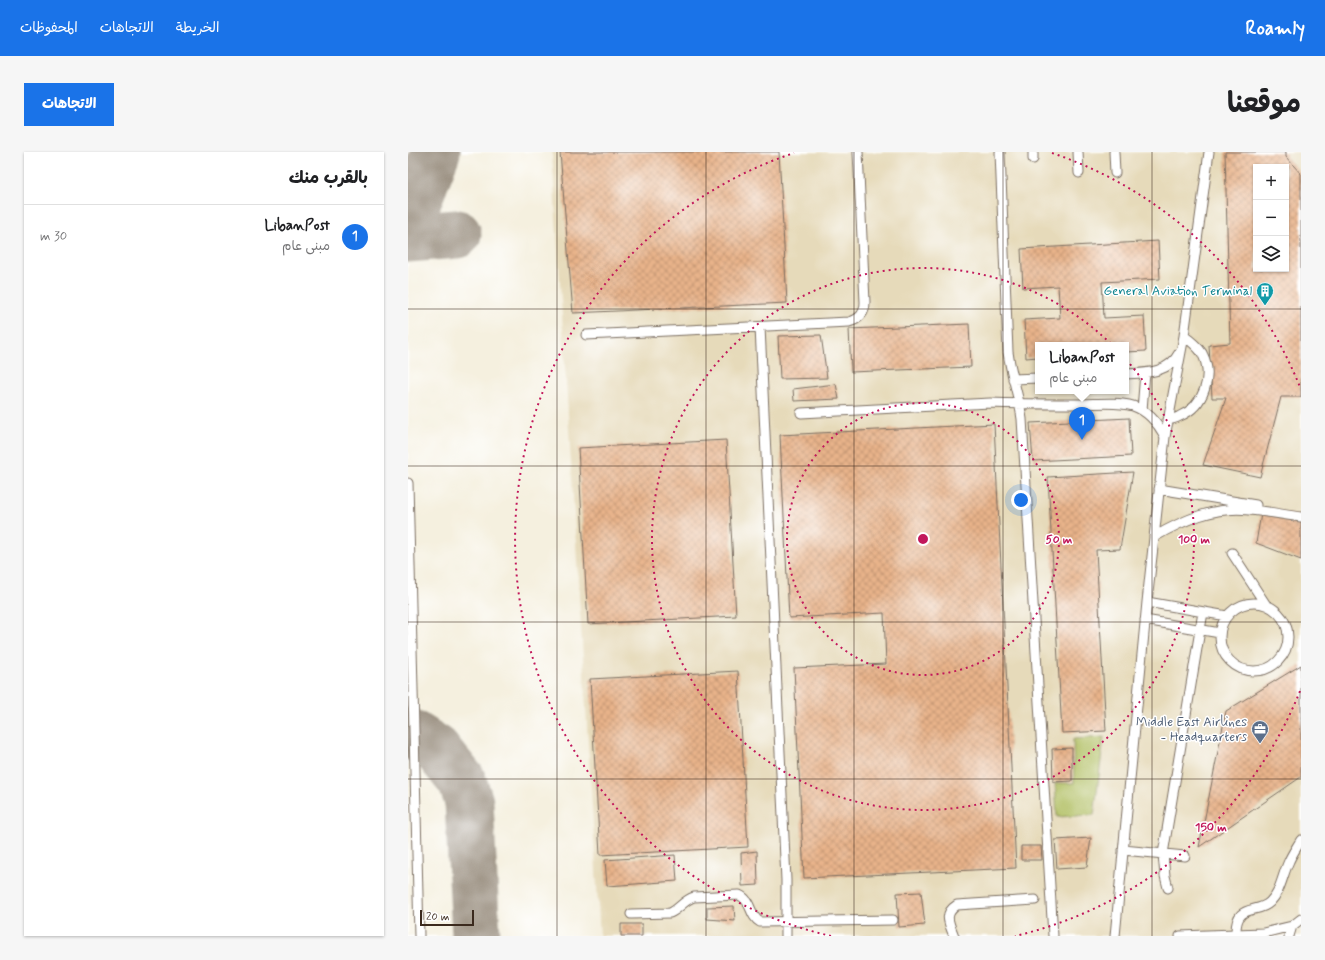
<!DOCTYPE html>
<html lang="ar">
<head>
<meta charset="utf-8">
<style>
  :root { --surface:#fff; --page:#f6f6f6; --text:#202124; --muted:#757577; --line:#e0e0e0; --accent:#1a73e8 }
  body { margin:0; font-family:Mynerve,"Playpen Sans Arabic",sans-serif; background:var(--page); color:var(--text); direction:rtl }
  .controls { position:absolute; right:12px; top:12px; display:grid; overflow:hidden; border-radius:0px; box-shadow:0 1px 3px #0004 }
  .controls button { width:36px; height:36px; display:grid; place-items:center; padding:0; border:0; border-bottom:1px solid var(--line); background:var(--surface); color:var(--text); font:20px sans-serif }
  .scale { position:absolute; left:12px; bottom:10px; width:54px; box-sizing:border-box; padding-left:4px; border:2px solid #3b2a1e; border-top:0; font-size:11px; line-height:14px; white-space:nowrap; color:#3b2a1e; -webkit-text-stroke:3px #fff; paint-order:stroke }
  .you { position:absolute; left:613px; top:348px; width:14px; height:14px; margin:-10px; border:3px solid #fff; border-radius:50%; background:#1a73e8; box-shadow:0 0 0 6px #1a73e833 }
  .badge { display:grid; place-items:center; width:26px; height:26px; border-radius:50%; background:var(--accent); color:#fff; font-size:13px; font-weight:700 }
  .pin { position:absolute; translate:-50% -33px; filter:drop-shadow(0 1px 2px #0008) }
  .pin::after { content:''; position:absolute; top:21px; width:14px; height:12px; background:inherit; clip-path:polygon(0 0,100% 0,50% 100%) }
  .popup { position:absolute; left:627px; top:190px; width:94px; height:52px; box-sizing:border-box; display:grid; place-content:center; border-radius:0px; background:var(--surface); filter:drop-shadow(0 1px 3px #0005); font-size:13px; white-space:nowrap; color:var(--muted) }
  .popup b { font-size:15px; color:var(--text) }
  .popup::after { content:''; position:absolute; left:50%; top:100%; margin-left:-8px; border:8px solid transparent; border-top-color:var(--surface) }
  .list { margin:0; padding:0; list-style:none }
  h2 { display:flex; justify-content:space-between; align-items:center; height:52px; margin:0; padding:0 16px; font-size:17px }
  h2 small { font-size:13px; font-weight:400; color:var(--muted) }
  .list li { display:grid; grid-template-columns:26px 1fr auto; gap:12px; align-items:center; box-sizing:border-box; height:64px; padding:0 16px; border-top:1px solid var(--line) }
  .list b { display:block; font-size:15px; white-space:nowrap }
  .list p { margin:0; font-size:13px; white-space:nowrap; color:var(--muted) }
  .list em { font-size:13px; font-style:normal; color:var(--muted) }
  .icon { flex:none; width:22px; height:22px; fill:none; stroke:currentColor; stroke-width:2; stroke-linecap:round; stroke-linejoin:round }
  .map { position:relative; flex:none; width:893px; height:784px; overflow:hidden; direction:ltr; border-radius:0px }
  header { display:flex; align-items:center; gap:24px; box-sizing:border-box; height:56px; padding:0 20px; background:var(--accent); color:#fff }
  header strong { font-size:19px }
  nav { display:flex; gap:22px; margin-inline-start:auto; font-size:14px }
  .intro { display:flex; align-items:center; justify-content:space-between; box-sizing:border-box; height:96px; padding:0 24px }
  h1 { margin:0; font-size:28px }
  .button { padding:10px 18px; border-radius:0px; background:var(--accent); color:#fff; font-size:14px; font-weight:700 }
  main { display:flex; gap:24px; padding:0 24px }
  aside { flex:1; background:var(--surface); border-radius:0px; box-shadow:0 1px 3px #0004 }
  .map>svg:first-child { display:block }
  .built { fill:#e6daba; fill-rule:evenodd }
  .grass { fill:#afbd5f; stroke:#75743e }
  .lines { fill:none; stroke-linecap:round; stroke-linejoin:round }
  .taxiway { stroke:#988d7e; stroke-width:49 }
  .building { fill:url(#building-cross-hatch); fill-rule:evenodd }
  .lane-casing { stroke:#7c6f62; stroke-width:11 }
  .lane { stroke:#fff; stroke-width:9 }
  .grid { fill:none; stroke:#3b2a1e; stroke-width:1; stroke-opacity:0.55 }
  .ring { fill:none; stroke:#c2185b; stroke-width:2; stroke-dasharray:2 4 }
  .labels { text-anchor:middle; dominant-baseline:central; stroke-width:3; stroke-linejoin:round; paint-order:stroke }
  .culture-label { font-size:13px; fill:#0d838f; stroke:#fff; text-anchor:end }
  .service-label { font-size:13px; fill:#4e5e75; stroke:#fff; text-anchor:end }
  .centre { fill:#c2185b; stroke:#fff; stroke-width:2 }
  .ring-label { font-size:12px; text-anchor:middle; font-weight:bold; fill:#c2185b; stroke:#fff; stroke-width:3; stroke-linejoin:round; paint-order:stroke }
</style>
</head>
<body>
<header>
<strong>Roamly</strong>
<nav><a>الخريطة</a><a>الاتجاهات</a><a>المحفوظات</a></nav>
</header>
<div class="intro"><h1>موقعنا</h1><a class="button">الاتجاهات</a></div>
<main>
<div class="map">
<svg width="893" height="784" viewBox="0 0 893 784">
  <defs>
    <pattern id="building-cross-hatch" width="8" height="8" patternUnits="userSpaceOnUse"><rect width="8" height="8" fill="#e8b38a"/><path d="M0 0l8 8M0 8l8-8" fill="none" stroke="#bd9270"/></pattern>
  </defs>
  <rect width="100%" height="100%" fill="#fff"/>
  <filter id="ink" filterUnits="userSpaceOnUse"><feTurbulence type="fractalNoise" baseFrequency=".025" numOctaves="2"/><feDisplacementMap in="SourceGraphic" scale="8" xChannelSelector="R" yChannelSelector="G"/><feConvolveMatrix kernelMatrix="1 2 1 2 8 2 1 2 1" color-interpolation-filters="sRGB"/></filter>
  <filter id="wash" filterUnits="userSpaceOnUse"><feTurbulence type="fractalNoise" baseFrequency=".012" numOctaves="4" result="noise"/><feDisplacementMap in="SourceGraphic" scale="16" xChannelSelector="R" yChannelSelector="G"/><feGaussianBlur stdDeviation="0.9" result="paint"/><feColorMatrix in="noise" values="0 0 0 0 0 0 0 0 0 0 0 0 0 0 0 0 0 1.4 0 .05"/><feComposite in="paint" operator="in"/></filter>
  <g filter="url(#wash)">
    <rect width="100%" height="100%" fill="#f5f0df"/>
    <!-- built -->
    <path class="built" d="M144,0H893V784H192ZM848,15H878V117H848ZM630,193H718V239H630Z"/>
    <!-- grass -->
    <path class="grass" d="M696,585L686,663L649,665L647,631H666L665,587Z"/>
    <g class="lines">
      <!-- taxiway -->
      <path class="taxiway" d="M0,72L28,0
        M0,86L49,82
        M0,580L6,583L28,597L54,629L61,650L68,784"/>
    </g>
    <g id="blocks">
      <!-- building -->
      <path class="building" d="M152,0H371L379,151L165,161Z
        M817,0H878V5L893,22V245H873L852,325L795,313L818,246H804L801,193L822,191ZM848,15H878V117H848Z
        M750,89L752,127L694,130L696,166L736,164L738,199L718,200V193H630V205L618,206L616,168L652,166L650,134L615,136L613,97Z
        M561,172L563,215L443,220L441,177Z
        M413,183L419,226L372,227L370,184Z
        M428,232L431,247L386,249L385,237Z
        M721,266L723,304L625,309L622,271Z
        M586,272L608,716L396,726L386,516L478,512L476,461L381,466L372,283Z
        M318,288L328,464L180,472L170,296Z
        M725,320L712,397L688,398L698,579L654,581L640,325Z
        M854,356L893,365V408L848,391Z
        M893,513V625L791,695L818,559Z
        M330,519L340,695L192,703L182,527Z
        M664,596V629L645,630L644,597Z
        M683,686L679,715L649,717L647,688Z
        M613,694H633L634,708H613Z
        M349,699L350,733L334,734L333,701Z
        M267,703L269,729L199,734L197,708Z
        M513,740L517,773L491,775L489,741Z
        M326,754L327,769L299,767V755Z
        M213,772H234V784H213Z"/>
    </g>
  </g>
  <g filter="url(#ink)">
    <use href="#blocks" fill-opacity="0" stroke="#7c6f62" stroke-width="1"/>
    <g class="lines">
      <!-- lane casing -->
      <g class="lane-casing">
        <path id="lane" d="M592,0L600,200C603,223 611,244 614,267L645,784
          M625,0V7
          M670,0L671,21
          M706,0L707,21
          M352,175L378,728V784
          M178,183L441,170C452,167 457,161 457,150L450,0
          M718,222C738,221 761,221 771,201
          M605,227L630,226
          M734,258L737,221
          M393,261L582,251C611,252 641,252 670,252C688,252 708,249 725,254C740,259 750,271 757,285
          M760,268C764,267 769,266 772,264C796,254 806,224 794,201C789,194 783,189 776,184
          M0,331L11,784
          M751,337L848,353
          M746,385C775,368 807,354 841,358C859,359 876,363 893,365
          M824,401L858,453
          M739,450L819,464
          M812 485a34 34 0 1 1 68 0a34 34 0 1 1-68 0Z
          M737,468L812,481
          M715,698L777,704
          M760,736L757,724L755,702L795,460
          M223,762L262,761C271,757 276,748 286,745L331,743C344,748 341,764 352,770L485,768
          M828,782C827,750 849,763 862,750C873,739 874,724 881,709C884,702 889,695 893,688
          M546,784C541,771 535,762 549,753L627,748
          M707,784L739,450L757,285L776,184L801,0
          M772,784L855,781L884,774
          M881,784L884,774L893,767"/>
      </g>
      <!-- lane -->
      <use href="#lane" class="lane"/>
    </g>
  </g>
  <!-- grid -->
  <path class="grid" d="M149,0V784M298,0V784M446,0V784M595,0V784M744,0V784M0,157H893M0,314H893M0,470H893M0,627H893"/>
  <!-- distance rings -->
  <g class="ring">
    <circle cx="515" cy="387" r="136"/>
    <circle cx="515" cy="387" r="271"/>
    <path d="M892 539A407 407 0 0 1 607 784M423 784A407 407 0 0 1 386 1M644 1A407 407 0 0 1 892 235"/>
  </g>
  <!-- icons -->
  <defs>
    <g id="building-pin" transform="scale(0.9)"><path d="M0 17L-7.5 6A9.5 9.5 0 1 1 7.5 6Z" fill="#0f9aa8" stroke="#fff"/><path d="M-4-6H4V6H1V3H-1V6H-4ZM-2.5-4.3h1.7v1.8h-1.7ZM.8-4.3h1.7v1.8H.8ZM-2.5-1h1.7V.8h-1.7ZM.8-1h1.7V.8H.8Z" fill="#fff"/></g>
    <g id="office-pin" transform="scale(0.9)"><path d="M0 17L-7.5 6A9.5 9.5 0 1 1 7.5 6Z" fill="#5c6f8a" stroke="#fff"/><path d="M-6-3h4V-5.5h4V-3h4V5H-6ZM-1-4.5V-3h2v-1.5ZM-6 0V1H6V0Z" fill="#fff"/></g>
  </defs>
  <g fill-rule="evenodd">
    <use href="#building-pin" x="857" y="139"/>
    <use href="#office-pin" x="852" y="577"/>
  </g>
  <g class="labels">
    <!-- culture labels -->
    <g class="culture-label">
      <text x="844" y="139">General Aviation Terminal</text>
    </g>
    <!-- service labels -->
    <g class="service-label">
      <text x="839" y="570">Middle East Airlines<tspan x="839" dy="15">- Headquarters</tspan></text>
    </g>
  </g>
  <circle cx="515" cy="387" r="6" class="centre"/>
  <g class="ring-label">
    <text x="651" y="391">50 m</text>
    <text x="786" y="391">100 m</text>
    <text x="803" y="679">150 m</text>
  </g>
</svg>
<div class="controls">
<button>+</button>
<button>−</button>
<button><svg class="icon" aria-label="layers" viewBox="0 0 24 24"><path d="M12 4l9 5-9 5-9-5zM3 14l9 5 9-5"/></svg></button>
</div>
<div class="scale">20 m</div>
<div class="you"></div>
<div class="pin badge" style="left:674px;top:288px">1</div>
<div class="popup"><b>LibanPost</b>مبنى عام</div>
</div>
<aside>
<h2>بالقرب منك<small></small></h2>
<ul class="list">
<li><span class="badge">1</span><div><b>LibanPost</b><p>مبنى عام</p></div><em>30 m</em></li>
</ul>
</aside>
</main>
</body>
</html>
